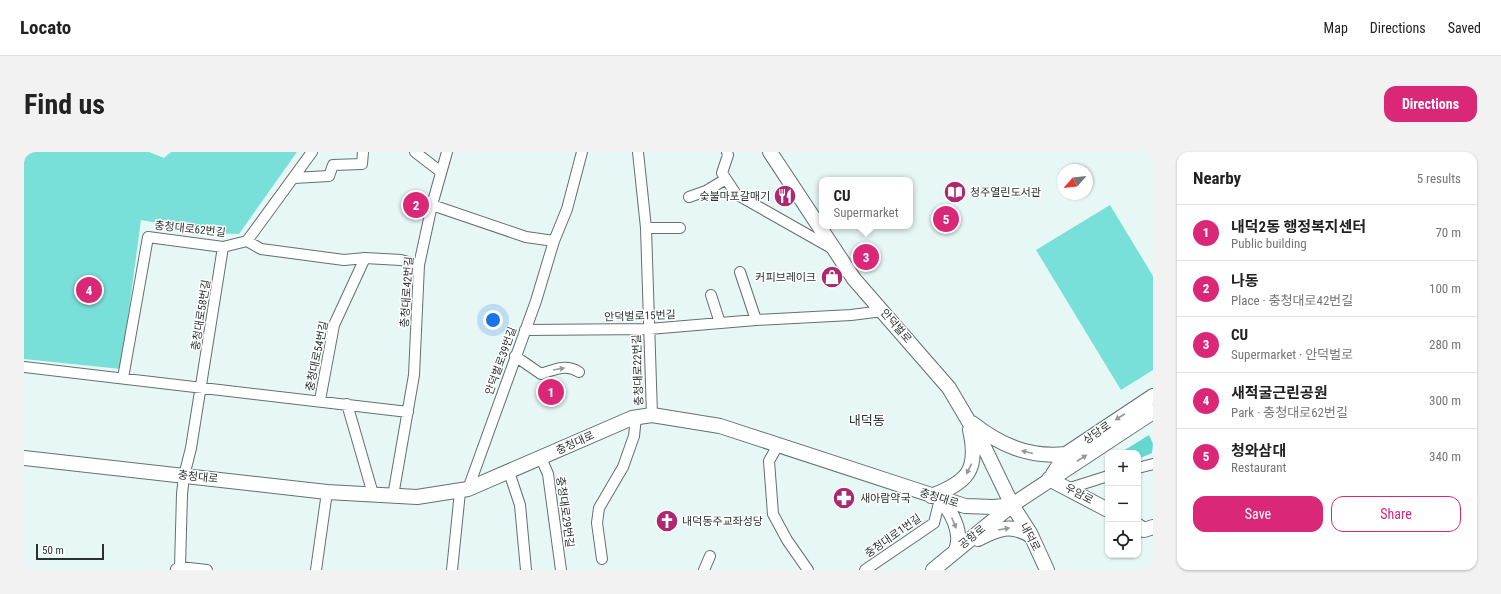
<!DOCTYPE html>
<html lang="en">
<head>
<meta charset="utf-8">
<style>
  :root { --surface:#fff; --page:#f2f2f2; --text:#222; --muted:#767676; --line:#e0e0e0; --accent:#db2777 }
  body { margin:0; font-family:"Roboto Condensed","Noto Sans KR",sans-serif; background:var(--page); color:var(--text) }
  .controls { position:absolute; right:12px; bottom:12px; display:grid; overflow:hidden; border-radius:8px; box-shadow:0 1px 3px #0004 }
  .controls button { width:36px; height:36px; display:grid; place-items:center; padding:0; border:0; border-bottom:1px solid var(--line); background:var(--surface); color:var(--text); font:20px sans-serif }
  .compass { position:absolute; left:1033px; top:12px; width:36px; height:36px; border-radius:50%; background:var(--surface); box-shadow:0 1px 3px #0004; rotate:243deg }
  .scale { position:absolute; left:12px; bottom:10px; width:68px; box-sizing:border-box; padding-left:4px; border:2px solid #2b3131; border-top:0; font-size:11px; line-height:14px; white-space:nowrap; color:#2b3131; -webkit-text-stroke:3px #fff; paint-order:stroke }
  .you { position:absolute; left:469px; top:168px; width:14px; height:14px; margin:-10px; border:3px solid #fff; border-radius:50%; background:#1a73e8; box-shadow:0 0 0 6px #1a73e833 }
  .badge { display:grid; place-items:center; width:26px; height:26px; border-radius:50%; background:var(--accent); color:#fff; font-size:13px; font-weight:700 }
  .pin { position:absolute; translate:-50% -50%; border:2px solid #fff; box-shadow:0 1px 4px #0006 }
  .popup { position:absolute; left:795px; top:25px; width:94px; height:52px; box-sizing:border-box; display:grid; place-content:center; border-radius:8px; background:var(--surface); filter:drop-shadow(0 1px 3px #0005); font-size:13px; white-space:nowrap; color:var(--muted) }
  .popup b { font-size:15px; color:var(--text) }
  .popup::after { content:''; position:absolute; left:50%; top:100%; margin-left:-8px; border:8px solid transparent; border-top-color:var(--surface) }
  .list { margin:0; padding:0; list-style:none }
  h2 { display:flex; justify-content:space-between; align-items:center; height:52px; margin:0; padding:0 16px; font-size:17px }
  h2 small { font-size:13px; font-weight:400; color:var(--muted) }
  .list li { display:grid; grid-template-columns:26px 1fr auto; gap:12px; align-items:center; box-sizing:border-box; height:56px; padding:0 16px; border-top:1px solid var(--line) }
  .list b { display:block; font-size:15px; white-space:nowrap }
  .list p { margin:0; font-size:13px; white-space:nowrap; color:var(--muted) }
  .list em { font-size:13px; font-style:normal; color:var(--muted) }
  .actions { display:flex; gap:8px; padding:12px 16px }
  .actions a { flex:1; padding:9px 0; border:1px solid var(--accent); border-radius:12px; text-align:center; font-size:14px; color:var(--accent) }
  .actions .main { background:var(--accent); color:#fff }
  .icon { flex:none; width:22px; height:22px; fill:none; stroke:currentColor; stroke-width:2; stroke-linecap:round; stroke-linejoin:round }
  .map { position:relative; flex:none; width:1129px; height:418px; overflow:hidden; border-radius:12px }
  header { display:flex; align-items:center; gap:24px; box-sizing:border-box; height:56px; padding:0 20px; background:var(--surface); border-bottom:1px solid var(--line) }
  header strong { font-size:19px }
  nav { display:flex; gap:22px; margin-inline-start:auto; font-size:14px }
  .intro { display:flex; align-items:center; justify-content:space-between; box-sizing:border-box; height:96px; padding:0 24px }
  h1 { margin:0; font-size:28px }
  .button { padding:10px 18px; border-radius:12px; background:var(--accent); color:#fff; font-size:14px; font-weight:700 }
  main { display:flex; gap:24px; padding:0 24px }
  aside { flex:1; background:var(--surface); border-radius:12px; box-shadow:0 1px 3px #0004 }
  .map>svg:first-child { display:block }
  .green { fill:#79dfd9 }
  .forest { fill:#65d7d1 }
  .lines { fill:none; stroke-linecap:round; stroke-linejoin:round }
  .street-casing { stroke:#627170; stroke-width:12 }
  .secondary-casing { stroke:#627170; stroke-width:16 }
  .street { stroke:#fff; stroke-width:10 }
  .secondary { stroke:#fff; stroke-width:14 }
  .oneway { fill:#959898 }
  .labels { text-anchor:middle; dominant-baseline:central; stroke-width:3; stroke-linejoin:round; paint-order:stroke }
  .poi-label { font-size:11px; fill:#2b3131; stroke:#fff; text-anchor:start }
  .street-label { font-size:11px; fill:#2b3131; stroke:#fff }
  .quarter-label { font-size:13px; fill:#2b3131; stroke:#fff }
</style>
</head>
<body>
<header>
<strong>Locato</strong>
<nav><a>Map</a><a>Directions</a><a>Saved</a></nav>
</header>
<div class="intro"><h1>Find us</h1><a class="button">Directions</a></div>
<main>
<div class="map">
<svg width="1129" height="418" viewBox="0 0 1129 418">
  <rect width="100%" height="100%" fill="#e6f7f5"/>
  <!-- green -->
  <path class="green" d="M0,0H125L140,6L147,0H273L215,82L189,81L117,68L97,217L0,207Z
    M1086,53L1129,124V218L1097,238L1012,98Z"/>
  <!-- forest -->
  <path class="forest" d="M1125,283L1129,292L1128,301L1114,307V301H1096Z"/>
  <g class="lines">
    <!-- street casing -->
    <g class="street-casing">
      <path id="street" d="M391,0L417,20
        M614,0L622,76L628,263
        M703,0L704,3L698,21L712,42L809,97
        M270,26L305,24L309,13L338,12L339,0
        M665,45L682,39L702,27
        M408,53L502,85L530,89
        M622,76H656
        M223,89L288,0
        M716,120L732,168
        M687,143L696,171
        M501,178L625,177L732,168L827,163L859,159
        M491,204L517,222C531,217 542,212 555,220
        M0,215L384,260
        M99,226L124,85L199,95L223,89L237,97L320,108L341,106L377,108L395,113
        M296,248L310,173L341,106
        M323,252L349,342
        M754,293L745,309L749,362L763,388L784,418
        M517,306L524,322L537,418
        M1114,316L1129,312
        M485,320L496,353L502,418
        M1046,336L1084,324
        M444,337L512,149L530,89L543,57L558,0
        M369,344L390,223L395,113L408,53L423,0
        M578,407L573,371L575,356L599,315L610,284L612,265
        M152,417L156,415L183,418
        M158,418L156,415L158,342L160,324L167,296L199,95
        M292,418L303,340
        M428,418L436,340
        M680,418L686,404
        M841,418L910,371L916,347"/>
    </g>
    <!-- secondary casing -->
    <g class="secondary-casing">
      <path id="secondary" d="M746,0L830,127L925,236L961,297L988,353L1006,381L1023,418
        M948,271C976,293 1005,306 1042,302
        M0,306L303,340L393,345L444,337L608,266L628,263L696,274L941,354L970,355L988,353
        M1029,322L1042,302L1129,244
        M1025,327L1084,358
        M907,344C944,330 955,318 946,278
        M916,347C928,360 939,381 932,398
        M1114,374L1120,378L1129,375
        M954,387C974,377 987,371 1007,384
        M909,418L988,353L1129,260"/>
    </g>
    <!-- street -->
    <use href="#street" class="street"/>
    <!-- secondary -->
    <use href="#secondary" class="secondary"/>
  </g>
  <!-- one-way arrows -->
  <defs><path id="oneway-solid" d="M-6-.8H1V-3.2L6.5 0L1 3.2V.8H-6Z"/></defs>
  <g class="oneway">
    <use href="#oneway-solid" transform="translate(535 217) rotate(-10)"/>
    <use href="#oneway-solid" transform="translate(1096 265) rotate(147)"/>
    <use href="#oneway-solid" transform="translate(1003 300) rotate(-166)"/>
    <use href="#oneway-solid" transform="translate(1058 306) rotate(-33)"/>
    <use href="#oneway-solid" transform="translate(945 317) rotate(117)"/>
    <use href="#oneway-solid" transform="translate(930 371) rotate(67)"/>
    <use href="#oneway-solid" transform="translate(980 377) rotate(-10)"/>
  </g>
  <!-- icons -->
  <defs>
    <g id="library-disc" transform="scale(1.15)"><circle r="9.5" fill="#ad2870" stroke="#fff"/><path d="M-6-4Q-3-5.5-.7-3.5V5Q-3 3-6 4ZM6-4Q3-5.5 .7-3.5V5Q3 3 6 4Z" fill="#fff"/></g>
    <g id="restaurant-disc" transform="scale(1.15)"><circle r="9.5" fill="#ad2870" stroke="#fff"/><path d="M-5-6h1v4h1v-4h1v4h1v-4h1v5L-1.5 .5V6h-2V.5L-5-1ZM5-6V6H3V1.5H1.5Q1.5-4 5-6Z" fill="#fff"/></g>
    <g id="shop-disc" transform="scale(1.15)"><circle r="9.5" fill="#ad2870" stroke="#fff"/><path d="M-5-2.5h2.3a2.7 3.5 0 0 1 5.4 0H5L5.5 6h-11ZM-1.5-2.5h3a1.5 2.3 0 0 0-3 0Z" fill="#fff"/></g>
    <g id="pharmacy-disc" transform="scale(1.15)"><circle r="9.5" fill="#ad2870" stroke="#fff"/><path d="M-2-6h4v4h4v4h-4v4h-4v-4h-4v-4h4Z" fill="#fff"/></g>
    <g id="church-disc" transform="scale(1.15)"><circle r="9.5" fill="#ad2870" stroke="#fff"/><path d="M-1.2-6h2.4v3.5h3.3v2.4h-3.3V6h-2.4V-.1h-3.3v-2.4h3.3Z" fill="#fff"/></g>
  </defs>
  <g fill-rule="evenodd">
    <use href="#library-disc" x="931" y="40"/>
    <use href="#restaurant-disc" x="761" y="44"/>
    <use href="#shop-disc" x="808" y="125"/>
    <use href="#pharmacy-disc" x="820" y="346"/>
    <use href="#church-disc" x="643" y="369"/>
  </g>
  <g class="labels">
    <!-- poi labels -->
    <g class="poi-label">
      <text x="946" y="40">청주열린도서관</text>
      <text x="746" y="44" text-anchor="end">숯불마포갈매기</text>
      <text x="792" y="125" text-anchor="end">커피브레이크</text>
      <text x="836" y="346">새아람약국</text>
      <text x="658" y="369">내덕동주교좌성당</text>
    </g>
    <!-- street labels -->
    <g class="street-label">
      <text transform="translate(166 77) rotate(6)">충청대로62번길</text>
      <text transform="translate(383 140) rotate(-86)">충청대로42번길</text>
      <text transform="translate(177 163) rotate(-81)">충청대로58번길</text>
      <text transform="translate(616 164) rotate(-2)">안덕벌로15번길</text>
      <text transform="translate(872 174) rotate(49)">안덕벌로</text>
      <text transform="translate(293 204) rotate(-78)">충청대로54번길</text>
      <text transform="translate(477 209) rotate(-70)">안덕벌로39번길</text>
      <text transform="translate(614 218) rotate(-92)">충청대로22번길</text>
      <text transform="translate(1073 281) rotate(-35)">상당로</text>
      <text transform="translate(551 291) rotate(-24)">충청대로</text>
      <text transform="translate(174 325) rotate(6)">충청대로</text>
      <text transform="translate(1055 342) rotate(28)">우암로</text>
      <text transform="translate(915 346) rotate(17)">충청대로</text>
      <text transform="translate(541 360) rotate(82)">충청대로29번길</text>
      <text transform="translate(869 384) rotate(-35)">충청대로1번길</text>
      <text transform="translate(948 385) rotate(-39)">공항로</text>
      <text transform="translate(1006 385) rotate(62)">내덕로</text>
    </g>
    <!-- quarter labels -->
    <g class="quarter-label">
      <text x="843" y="268">내덕동</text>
    </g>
  </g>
</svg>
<div class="controls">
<button>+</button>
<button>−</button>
<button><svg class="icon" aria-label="locate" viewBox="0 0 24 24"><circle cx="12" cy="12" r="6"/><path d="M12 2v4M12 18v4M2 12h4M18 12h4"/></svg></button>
</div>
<svg class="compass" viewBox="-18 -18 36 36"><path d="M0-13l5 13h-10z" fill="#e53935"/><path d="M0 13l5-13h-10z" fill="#767676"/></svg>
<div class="scale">50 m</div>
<div class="you"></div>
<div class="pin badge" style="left:527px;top:240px">1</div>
<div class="pin badge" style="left:392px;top:53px">2</div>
<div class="pin badge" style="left:842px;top:105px">3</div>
<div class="popup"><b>CU</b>Supermarket</div>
<div class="pin badge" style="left:65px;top:138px">4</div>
<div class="pin badge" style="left:922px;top:67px">5</div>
</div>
<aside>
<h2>Nearby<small>5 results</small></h2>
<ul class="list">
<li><span class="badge">1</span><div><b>내덕2동 행정복지센터</b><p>Public building</p></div><em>70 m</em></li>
<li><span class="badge">2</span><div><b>나동</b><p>Place · 충청대로42번길</p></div><em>100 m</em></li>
<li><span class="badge">3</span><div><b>CU</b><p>Supermarket · 안덕벌로</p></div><em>280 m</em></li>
<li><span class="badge">4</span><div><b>새적굴근린공원</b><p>Park · 충청대로62번길</p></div><em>300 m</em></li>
<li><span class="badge">5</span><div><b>청와삼대</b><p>Restaurant</p></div><em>340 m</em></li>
</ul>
<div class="actions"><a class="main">Save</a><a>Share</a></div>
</aside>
</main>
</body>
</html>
